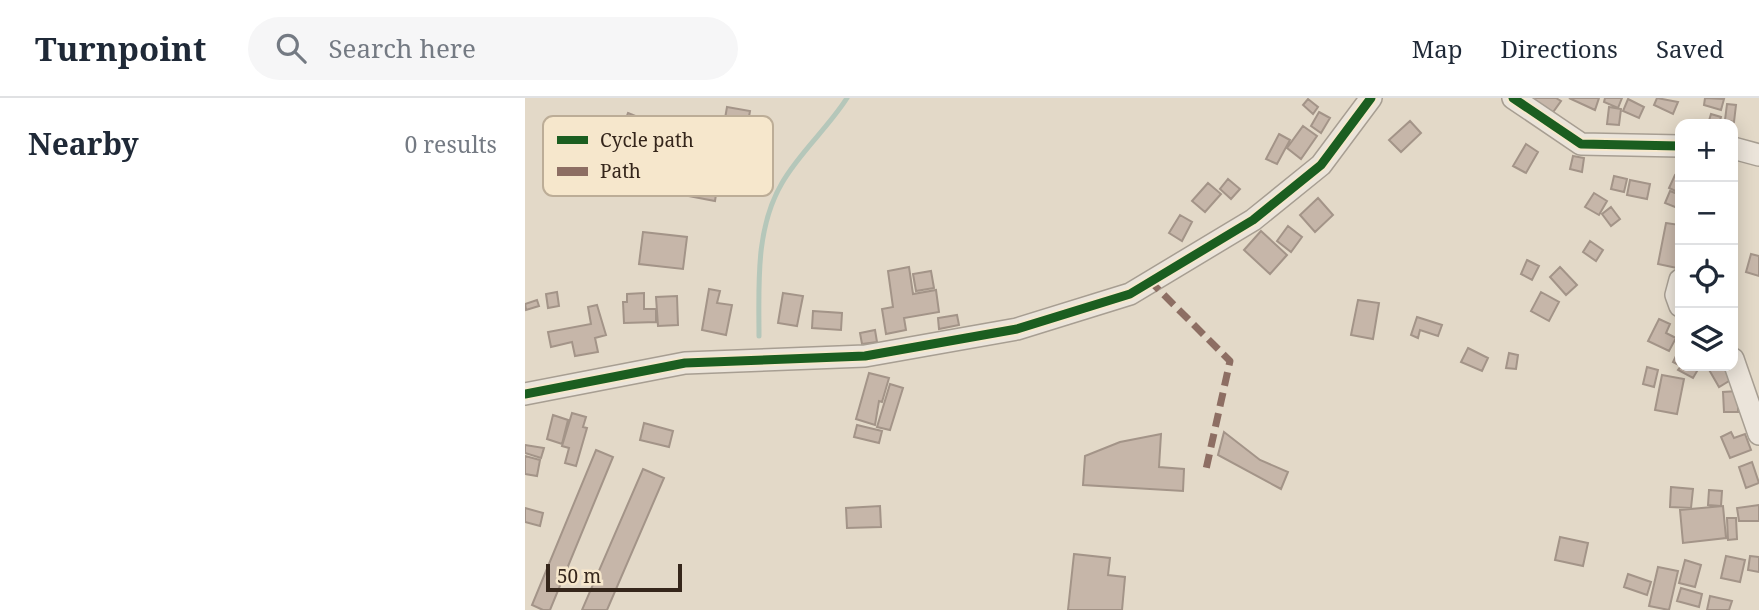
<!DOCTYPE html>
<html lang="en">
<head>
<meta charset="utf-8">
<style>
  :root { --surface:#fff; --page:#f6f6f7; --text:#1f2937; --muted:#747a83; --line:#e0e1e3 }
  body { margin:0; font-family:"Noto Serif",serif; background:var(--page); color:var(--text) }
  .controls { position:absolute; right:21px; top:21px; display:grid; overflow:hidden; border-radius:14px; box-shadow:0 4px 18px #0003 }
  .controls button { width:63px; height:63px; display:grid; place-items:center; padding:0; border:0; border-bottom:2px solid var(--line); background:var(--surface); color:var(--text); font:35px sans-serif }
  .scale { position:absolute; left:21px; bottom:18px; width:136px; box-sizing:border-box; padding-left:7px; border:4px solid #35261b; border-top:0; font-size:19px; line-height:24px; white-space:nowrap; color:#35261b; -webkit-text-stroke:5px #f6e7cc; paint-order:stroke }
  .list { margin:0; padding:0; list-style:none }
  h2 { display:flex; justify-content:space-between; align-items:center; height:91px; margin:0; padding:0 28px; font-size:30px }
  h2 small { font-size:23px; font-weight:400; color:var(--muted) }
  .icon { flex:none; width:38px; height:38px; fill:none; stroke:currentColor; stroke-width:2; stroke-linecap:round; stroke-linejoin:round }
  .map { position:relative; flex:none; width:1234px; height:512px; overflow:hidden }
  header { display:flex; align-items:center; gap:42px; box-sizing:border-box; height:98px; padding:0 35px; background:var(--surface); border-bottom:2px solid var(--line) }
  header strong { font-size:33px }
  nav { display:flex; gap:38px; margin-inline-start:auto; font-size:24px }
  .search { width:490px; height:63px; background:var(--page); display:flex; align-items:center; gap:18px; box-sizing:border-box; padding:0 24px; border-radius:38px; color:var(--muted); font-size:26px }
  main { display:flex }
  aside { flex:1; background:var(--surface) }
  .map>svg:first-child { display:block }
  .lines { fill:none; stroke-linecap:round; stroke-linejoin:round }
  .stream { stroke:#b5c7ba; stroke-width:5 }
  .building { fill:#c6b6a9; stroke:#a39488; stroke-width:2 }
  .street-casing { stroke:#a79e92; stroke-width:24 }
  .street { stroke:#ebe4da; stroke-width:21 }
  .quiet { stroke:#8d6e63; stroke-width:7; stroke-dasharray:14 7; stroke-linecap:butt }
  .cycleway-casing { stroke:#f6e7cc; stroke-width:13 }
  .cycleway { stroke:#1b5e20; stroke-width:9 }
  .key { fill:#f6e7cc; stroke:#bcad97; stroke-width:2 }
  .key-label { font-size:19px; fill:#35261b }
</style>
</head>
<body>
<header>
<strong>Turnpoint</strong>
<div class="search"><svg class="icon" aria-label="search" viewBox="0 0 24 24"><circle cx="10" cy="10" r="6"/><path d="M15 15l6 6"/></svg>Search here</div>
<nav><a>Map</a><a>Directions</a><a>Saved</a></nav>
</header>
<main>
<aside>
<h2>Nearby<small>0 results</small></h2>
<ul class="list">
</ul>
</aside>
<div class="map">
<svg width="1234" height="512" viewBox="0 0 1234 512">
  <rect width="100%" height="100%" fill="#e3d9c8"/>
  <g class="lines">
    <!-- stream -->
    <path class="stream" d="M234,238C234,187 230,131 257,85C274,55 303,30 322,0"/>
  </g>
  <!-- building -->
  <path class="building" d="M1008,0H1031L1036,3L1026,17L1006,3Z
    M1044,0H1074L1070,12Z
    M1080,0H1097L1093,10L1079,4Z
    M1132,0L1153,4L1148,16L1129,7Z
    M1180,0L1199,1L1196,12L1179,7Z
    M783,1L793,9L788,16L778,7Z
    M1103,1L1119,9L1114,20L1098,13Z
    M1202,6L1211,7L1209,24L1200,22Z
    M202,9L225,13L221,36L198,32Z
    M1084,9L1096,11L1094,27L1082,26Z
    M794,14L805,20L796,35L786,28Z
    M103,15L123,23L105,66L86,59Z
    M1186,16L1196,19L1194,26H1183Z
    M885,23L896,35L876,54L864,42Z
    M778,28L792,38L776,61L762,50Z
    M754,36L765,42L752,66L741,61Z
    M1001,46L1013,54L1001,75L988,68Z
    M1048,58L1059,60L1057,74L1045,71Z
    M1150,77L1155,79V95L1144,90Z
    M161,78L193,84L190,103L158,97Z
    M1089,78L1102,81L1099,94L1086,91Z
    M703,81L715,91L706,101L695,91Z
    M1105,82L1125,86L1122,101L1102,97Z
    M683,85L696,96L680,114L667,103Z
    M1145,93L1155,97V111L1140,105Z
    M1069,95L1082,103L1074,117L1060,109Z
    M793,100L808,117L790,134L775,117Z
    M1086,109L1095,121L1086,128L1077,116Z
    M655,117L667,124L657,143L644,135Z
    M1141,125L1155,127L1152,170L1133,166Z
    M763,128L777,139L766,154L752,143Z
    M736,133L762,157L745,176L719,152Z
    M118,134L162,139L158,171L114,166Z
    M1065,143L1078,152L1071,163L1058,154Z
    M1226,156L1234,158V178L1221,174Z
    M1002,162L1014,168L1007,182L996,176Z
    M384,169L388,196L411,192L414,214L379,220L381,232L361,236L357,211L368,209L363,173Z
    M1035,169L1052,187L1041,197L1025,179Z
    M406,173L409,190L391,193L388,176Z
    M184,191L195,193L192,205L207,207L201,237L177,232Z
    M32,194L34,208L23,210L21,196Z
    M1016,194L1034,204L1024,223L1006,213Z
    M119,195V211H131V224L99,225L98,204H102V196Z
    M258,195L278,198L272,228L253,225Z
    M152,198L153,227L133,228L131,199Z
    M12,202L14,208L1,212L0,206Z
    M833,202L854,205L848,241L826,237Z
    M72,207L81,237L70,240L73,254L50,258L47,244L26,249L23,234L66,226L63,209Z
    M288,213L317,215L316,232L287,230Z
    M432,217L434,227L414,231L413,220Z
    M892,219L917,227L913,238L895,232L893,240L886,237Z
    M1134,221L1145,226L1141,235L1151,240L1144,253L1123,243Z
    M350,232L352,244L337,246L335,235Z
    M943,250L963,260L957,273L936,264Z
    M1155,250V268H1175L1168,280L1153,272L1156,268L1148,264Z
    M984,255L993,257L991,271L981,270Z
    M1187,268H1202L1209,280L1194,289L1183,270Z
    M1122,269L1133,272L1129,289L1118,286Z
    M344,275L364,280L357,304L354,303L350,327L331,321Z
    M1137,277L1159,281L1152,316L1130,312Z
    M365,286L378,290L365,332L352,329Z
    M1213,293V314H1199L1198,294Z
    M47,315L61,319L58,329L62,330L51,368L40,365L44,350L37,348Z
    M28,317L43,322L37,346L22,341Z
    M119,325L148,333L144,349L115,342Z
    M332,327L357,333L354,345L329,339Z
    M699,334L735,362L763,374L756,391L693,357Z
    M1206,334L1209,340L1220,336L1226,352L1205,360L1196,339Z
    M636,336L634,369L659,371L658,393L558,387L560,358L595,344Z
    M0,347L19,350L16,360L0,355Z
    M71,352L88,359L25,512H18L7,507Z
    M0,358L15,362L12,378L0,376Z
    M1227,364L1234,385L1221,390L1214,369Z
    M118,371L139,380L82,512H57Z
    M1146,389L1168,391L1166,410L1145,409Z
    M1184,392L1197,393L1196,408L1183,407Z
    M1234,407V423H1214L1212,410Z
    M355,408L356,429L322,430L321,410Z
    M1198,408L1201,440L1158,445L1155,412Z
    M0,410L18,415L15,428L0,424Z
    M1202,420H1211L1212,441L1203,442Z
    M1035,439L1063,445L1058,468L1030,462Z
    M549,456L585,460L583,477L600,479L597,512H543Z
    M1201,458L1220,462L1215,484L1196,480Z
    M1225,458L1234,459V474L1223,472Z
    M1160,462L1176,467L1170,489L1154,485Z
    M1133,469L1153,473L1144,512L1124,508Z
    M1103,476L1126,484L1122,497L1099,489Z
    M1156,490L1177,496L1174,509L1152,503Z
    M1185,498L1207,503L1204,512H1182Z"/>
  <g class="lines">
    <!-- street casing -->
    <g class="street-casing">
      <path id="street" d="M988,0L1056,46L1155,48
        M1208,50L1234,57
        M1155,182L1151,197L1155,208
        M1208,261L1234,336
        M0,296L160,265L340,258L492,231L605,196L728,122L796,67L846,0"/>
    </g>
    <!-- street -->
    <use href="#street" class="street"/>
    <!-- quiet -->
    <path class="quiet" d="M624,182L705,263L680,376"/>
    <!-- cycleway casing -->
    <g class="cycleway-casing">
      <path id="cycleway" d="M988,0L1056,46L1155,48
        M0,296L160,265L340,258L492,231L605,196L728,122L796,67L846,0"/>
    </g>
    <!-- cycleway -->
    <use href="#cycleway" class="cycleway"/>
  </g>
  <!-- legend -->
  <rect x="18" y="18" width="230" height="80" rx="10" class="key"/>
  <rect x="32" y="38" width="31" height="8" fill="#1b5e20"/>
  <rect x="32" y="69" width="31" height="9" fill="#8d6e63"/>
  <g class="key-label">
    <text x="75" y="49">Cycle path</text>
    <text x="75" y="80">Path</text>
  </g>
</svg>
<div class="controls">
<button>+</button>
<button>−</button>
<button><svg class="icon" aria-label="locate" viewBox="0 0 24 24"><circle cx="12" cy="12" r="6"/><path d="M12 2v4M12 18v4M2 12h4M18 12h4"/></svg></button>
<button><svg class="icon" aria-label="layers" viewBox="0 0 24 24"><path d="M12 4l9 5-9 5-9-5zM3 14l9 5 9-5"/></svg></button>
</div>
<div class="scale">50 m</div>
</div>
</main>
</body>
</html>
